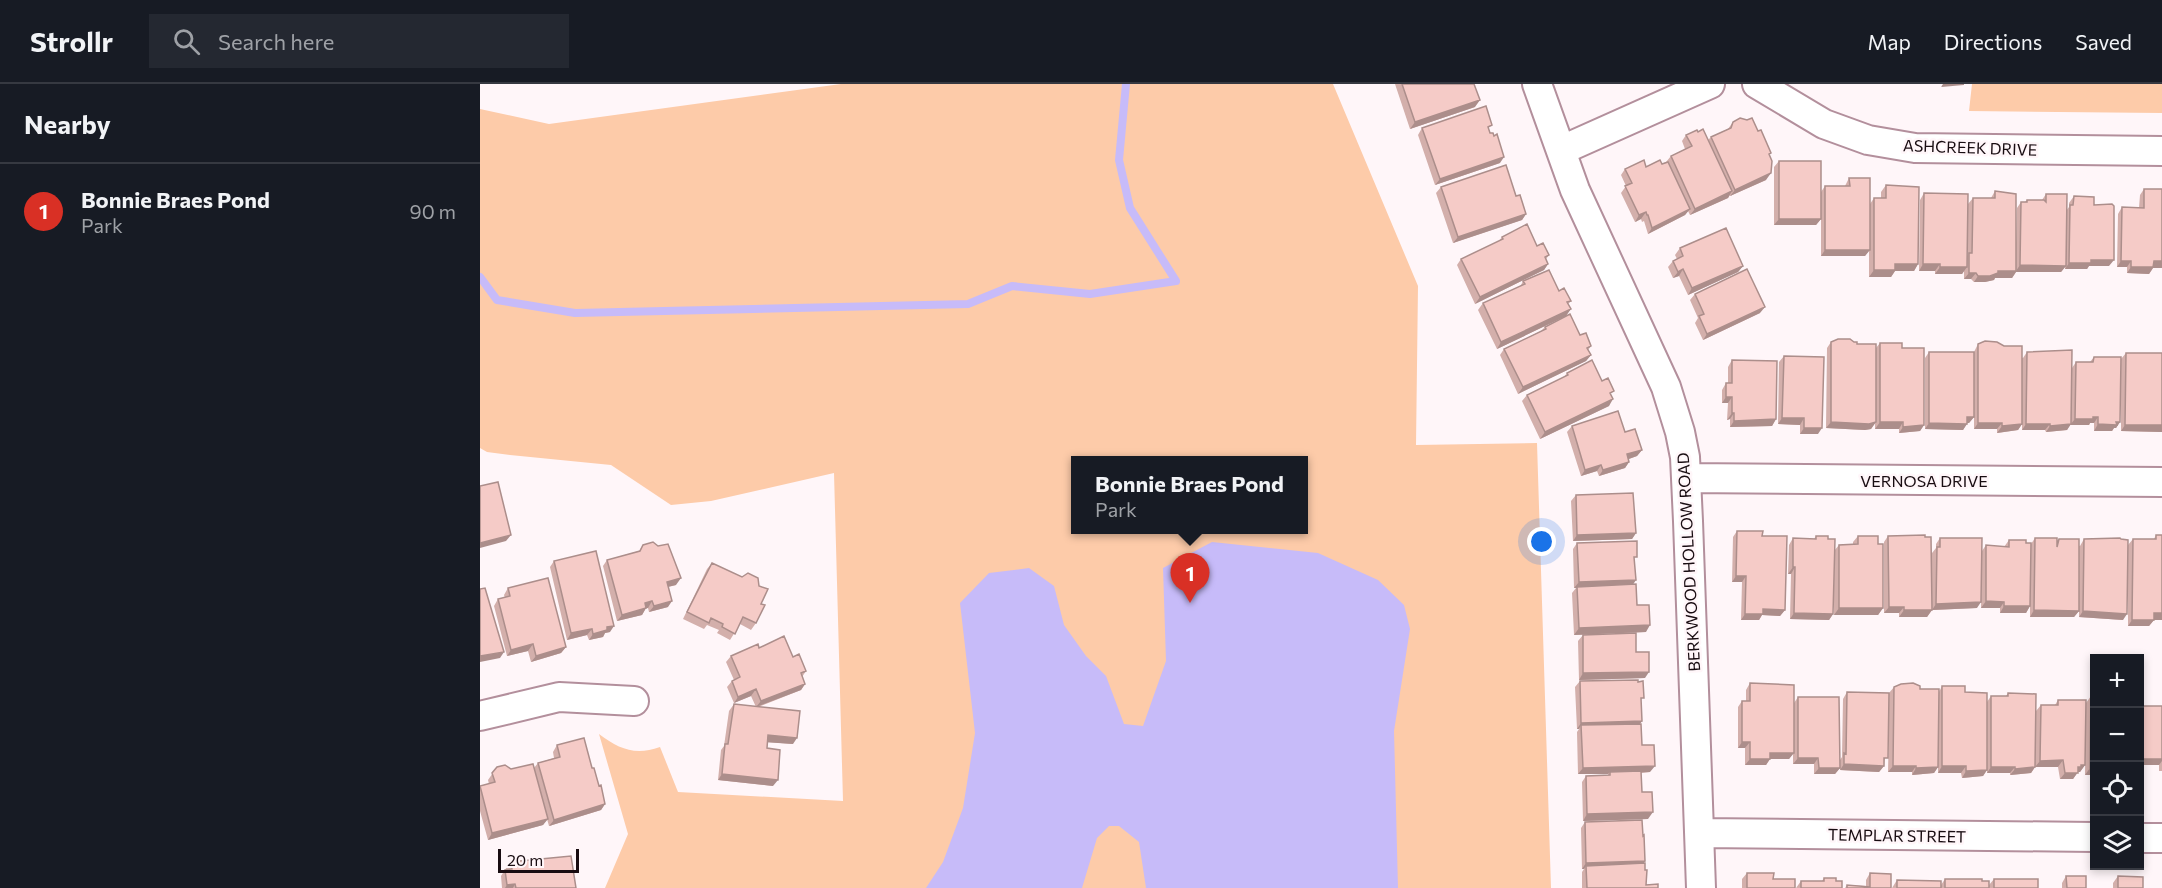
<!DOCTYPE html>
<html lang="en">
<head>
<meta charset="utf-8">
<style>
  :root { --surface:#171b24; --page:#242831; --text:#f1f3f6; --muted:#9ea1a6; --line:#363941; --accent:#d93025 }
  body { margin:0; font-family:Commissioner,sans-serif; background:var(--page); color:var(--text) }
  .controls { position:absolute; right:18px; bottom:18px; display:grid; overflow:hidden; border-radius:0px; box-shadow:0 3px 9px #0003 }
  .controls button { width:54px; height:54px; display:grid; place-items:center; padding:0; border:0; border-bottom:2px solid var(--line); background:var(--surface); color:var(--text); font:30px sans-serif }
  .scale { position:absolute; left:18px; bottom:15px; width:81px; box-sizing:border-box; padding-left:6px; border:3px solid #180c11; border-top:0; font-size:16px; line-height:21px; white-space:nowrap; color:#180c11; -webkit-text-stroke:4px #fff6f9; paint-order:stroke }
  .you { position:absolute; left:1062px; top:458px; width:21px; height:21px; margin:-15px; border:4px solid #fff; border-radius:50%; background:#1a73e8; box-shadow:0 0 0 9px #1a73e833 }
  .badge { display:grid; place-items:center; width:39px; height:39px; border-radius:50%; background:var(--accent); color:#fff; font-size:20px; font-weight:700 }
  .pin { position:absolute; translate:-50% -50px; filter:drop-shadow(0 2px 3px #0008) }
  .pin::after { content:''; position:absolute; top:32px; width:21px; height:18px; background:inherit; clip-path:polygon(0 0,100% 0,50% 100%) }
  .popup { position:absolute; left:591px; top:372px; width:237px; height:78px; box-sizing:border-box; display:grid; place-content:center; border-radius:0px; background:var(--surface); filter:drop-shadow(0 2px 4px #0005); font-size:20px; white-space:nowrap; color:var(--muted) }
  .popup b { font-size:22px; color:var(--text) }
  .popup::after { content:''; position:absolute; left:50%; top:100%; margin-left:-12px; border:12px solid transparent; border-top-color:var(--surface) }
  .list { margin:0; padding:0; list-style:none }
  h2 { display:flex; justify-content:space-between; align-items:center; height:78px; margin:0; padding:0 24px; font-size:26px }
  h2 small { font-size:20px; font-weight:400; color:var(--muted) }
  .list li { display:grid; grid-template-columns:39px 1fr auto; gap:18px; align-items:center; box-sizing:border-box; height:96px; padding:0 24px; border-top:2px solid var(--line) }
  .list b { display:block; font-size:22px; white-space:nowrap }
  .list p { margin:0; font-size:20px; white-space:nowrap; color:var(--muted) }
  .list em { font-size:20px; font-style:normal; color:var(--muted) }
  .icon { flex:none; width:33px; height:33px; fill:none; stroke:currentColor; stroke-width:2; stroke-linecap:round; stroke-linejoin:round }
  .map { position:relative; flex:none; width:1682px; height:804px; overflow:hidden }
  header { display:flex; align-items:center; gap:36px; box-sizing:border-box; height:84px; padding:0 30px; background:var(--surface); border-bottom:2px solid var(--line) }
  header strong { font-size:28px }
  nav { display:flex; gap:33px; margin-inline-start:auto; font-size:21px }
  .search { width:420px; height:54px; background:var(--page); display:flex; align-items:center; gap:15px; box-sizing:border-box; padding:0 21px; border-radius:0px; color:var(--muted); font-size:22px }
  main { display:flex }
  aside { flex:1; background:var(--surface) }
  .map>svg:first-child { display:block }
  .green { fill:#fdcba9; fill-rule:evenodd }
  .water { fill:#c7bbf9 }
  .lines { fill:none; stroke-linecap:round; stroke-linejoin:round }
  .stream { stroke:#c7bbf9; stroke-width:8 }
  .minor-casing { stroke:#b38f9c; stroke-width:32 }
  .minor { stroke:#fff; stroke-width:28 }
  .wall { fill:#d3afab }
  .shaded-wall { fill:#ac8e8b }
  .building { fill:#f5cbc7; stroke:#ac8e8b; stroke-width:1.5 }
  .labels { text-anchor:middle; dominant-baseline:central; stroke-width:5; stroke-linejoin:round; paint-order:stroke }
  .street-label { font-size:16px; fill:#180c11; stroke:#fff6f9 }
</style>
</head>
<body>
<header>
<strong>Strollr</strong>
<div class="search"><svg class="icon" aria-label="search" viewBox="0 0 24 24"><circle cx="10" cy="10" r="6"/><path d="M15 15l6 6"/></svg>Search here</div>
<nav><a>Map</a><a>Directions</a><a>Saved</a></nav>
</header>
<main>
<aside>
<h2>Nearby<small></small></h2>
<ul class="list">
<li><span class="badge">1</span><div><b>Bonnie Braes Pond</b><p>Park</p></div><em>90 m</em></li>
</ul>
</aside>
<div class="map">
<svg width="1682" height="804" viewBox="0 0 1682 804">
  <rect width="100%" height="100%" fill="#fff6f9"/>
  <!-- green -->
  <path class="green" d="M361,0H853L938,202L936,361L1057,359L1071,804H125L148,750L119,650C139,665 155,672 180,663L198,708L363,717L354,389L231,417L191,421L131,381L30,371L7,368L0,364V25L69,40ZM596,376H824V446H596Z
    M1492,0H1682V29L1489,27Z"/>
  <!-- water -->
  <path class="water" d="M732,458L838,469L898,496L924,521L930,545L914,647L918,804H666L659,758L639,742H629L617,754L602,804H446L463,778L483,724L495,649L480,519L509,489L549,484L574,502L584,541L606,572L626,592L644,640L663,642L686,577L683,484Z"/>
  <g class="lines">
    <!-- stream -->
    <path class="stream" d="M0,193L17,216L95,229L488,220L532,202L610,210L696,197L650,124L639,76L646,0"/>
    <!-- minor casing -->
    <g class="minor-casing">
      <path id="minor" d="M1057,0L1095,106L1186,303L1200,348L1205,373L1208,437L1221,804
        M1277,0L1344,40L1388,56L1435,64L1682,67
        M1082,66L1230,0
        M1206,394L1682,398
        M0,632L79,613L154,617
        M1220,749L1614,753
        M1660,754H1682"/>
    </g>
    <!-- minor -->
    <use href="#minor" class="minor"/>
  </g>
  <!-- wall -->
  <path class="wall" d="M915,0H994L995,23L930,45Z
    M1253,38L1289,71L1286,96L1250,112V111L1248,114L1210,131L1208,127L1205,131L1168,150L1164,137L1162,138L1161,135L1155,138L1141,109L1146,102L1141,91L1145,85L1182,80L1186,78L1191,72L1205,65L1202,57L1206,51L1218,48L1228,56L1231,53L1248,45Z
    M942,44L1009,46L1020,79L955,101L938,51Z
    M1299,77L1341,108L1345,102H1365L1369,94L1390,120L1394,114H1401V108L1406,101L1438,180L1434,187H1415L1411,193H1389V166L1385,172H1341V135L1336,141H1294V83Z
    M961,103L1046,130L1042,136L973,159L956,109Z
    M1664,105H1682V184H1673L1669,190L1647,189V183H1637L1638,130L1642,123L1659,124L1660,111Z
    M1515,107L1536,159L1537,124L1541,118H1545L1547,116H1562L1566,110L1586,127L1589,123V119L1594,112L1614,121L1629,182H1609L1607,185H1585V183L1581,188H1536L1532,194H1515L1514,196L1505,198H1494L1491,195H1484V187L1482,190H1455V187H1439L1440,116L1444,109L1487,172L1488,170V120L1493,114H1511Z
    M1022,153L1057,162L1069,171L1066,175L1068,180L1064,186L995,220L977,181L981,175L1019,157Z
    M1200,164L1263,182L1258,188L1208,211L1199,192L1193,194L1188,183L1193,177L1197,175L1195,171Z
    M1043,197L1079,207L1091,217L1088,220L1086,232L1017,265L998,226L1003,219L1040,203Z
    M1215,210L1280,229L1223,256L1215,239L1218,234L1210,216Z
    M1065,243L1100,251L1111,262L1108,266L1111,271L1106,277L1038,310L1020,271L1024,265L1061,247Z
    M1351,258H1374L1377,260L1396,264L1400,259L1422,264L1444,341L1440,347L1419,349V345H1395V339L1391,345L1385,346L1346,344L1347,264Z
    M1498,260L1543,274L1547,268L1592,284L1596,278H1610L1614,273L1640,338L1636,344H1634L1632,347H1614V339H1610L1609,341H1590L1587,346L1566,348L1565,346H1542V340L1538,346L1517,349V345H1494V333L1489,339H1487L1483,346L1445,345V274L1449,268H1494Z
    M1646,269H1682V348L1641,347V275Z
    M1304,272L1338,350H1320V341L1298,340L1299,278Z
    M1252,276L1296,335L1292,342L1250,343V335L1247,336L1248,319H1242V306L1246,299H1248V283Z
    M1087,289L1122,297L1131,311L1129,322L1060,355L1042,317L1047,311L1084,293Z
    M1092,342L1145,348L1162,366L1157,372L1149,375V378L1145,384L1119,392L1117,387L1101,392L1087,348Z
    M1096,411L1156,449L1152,455L1093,457L1091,417Z
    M1257,447L1282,452L1305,526L1300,532L1282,531L1279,536H1261L1262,498H1252L1253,453Z
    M1676,451L1674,536L1669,542H1648V491L1643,536L1599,533V527L1594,533H1550V522L1546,529H1520V524H1501L1502,467L1506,461L1524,463L1529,456L1546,459L1551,460L1555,454L1577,457L1579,455L1600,462L1604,455H1641L1648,461L1653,455H1674Z
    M1336,452L1353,530L1349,536L1310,535L1311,490H1308L1309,461L1313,454L1334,455Z
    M1378,452L1398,460L1403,524L1398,531H1354V467L1359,461L1373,460V458Z
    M1408,452L1452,523V469L1456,464V460L1460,454L1497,524L1452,526L1447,533H1419V529H1404V458Z
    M1097,459L1154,477L1153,501L1157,521L1166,548L1094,551L1092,509L1096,504H1094L1093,465Z
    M163,461L196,501L188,503V523L169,528L168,524H166L162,531L137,537L123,482L127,476L159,467Z
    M74,477L130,548L125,549L123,553L109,556L107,551L87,556L70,483Z
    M232,479L281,520L276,539L271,546L260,540L250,556L237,549L239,546L227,541L224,545L203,535L227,485Z
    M28,504L86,563L81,569L51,578L48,567L27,572L14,522L18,515L25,514L24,511Z
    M1103,551L1156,568L1165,594L1099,596L1098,557Z
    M279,564L313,573L326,587L322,593L325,600L321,606L278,623L313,660L287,658V664L293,702L238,696L241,666L244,662L249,627L254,620L276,623L271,612L254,619L247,603L252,597L254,596L246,578L251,572Z
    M1100,597L1158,598L1161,618L1162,637L1160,640L1162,661L1170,688L1161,689L1162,708L1168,735L1103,737L1102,698L1106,692L1128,691V690H1098L1097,648L1099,645H1097L1095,603Z
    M1270,599L1314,619L1318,613L1360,684L1355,690H1334V680H1313V669L1309,675H1290L1286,681H1265V664H1258V623L1262,617H1266V606Z
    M1462,602L1485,608L1507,618L1511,612H1526L1528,609L1556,627L1561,621H1575L1578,616L1605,681L1600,688H1598L1593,695H1580L1578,683H1555L1551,689L1530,691V689H1507V686L1503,692L1482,694L1481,689H1458V683L1454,689L1432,691V688H1408L1409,643L1404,682L1399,688L1360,686V676L1362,673L1363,615L1367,608L1409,609L1414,603L1440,605L1459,608Z
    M1611,612L1614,691H1605L1606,619Z
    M1662,622H1682V687H1679V681H1659V625Z
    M77,661L112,684L125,720L121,726L69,742L67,735L63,741L8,756L0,727V702L9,700L8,696L17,683L31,685L54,684L58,679L74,674L73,668Z
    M1105,738L1163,752L1165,777L1164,779L1166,801L1178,804H1102V788L1104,785H1102L1101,744Z
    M30,778L96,804H22L21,792Z
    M1267,789L1293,795L1315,804H1262V795Z
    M1390,789L1411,804H1365L1367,801L1386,802V796Z
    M1586,792L1606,804H1582V799Z
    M1638,792L1663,804H1633V799Z
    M1344,794L1356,797L1362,804H1316L1321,797H1342Z
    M1465,795L1502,797L1509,804H1412L1417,796L1461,801Z
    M1514,795L1558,804H1509V801Z"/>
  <!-- shaded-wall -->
  <path class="shaded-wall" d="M1463,0H1484V1L1461,3Z
    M1000,16L995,23L930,45L935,38Z
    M1024,73L1020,79L955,101L960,95Z
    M1291,89L1286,96L1250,112L1255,106Z
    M1252,107L1248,114L1210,131L1215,125Z
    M1210,125L1205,131L1168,150L1172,144Z
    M1166,128L1161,135L1155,138L1159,131Z
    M1046,130L1042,136L973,159L978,153Z
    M1299,135H1341L1336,141H1294Z
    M1345,166H1390L1385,172H1341Z
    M1611,176H1634L1629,182H1609L1607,185H1585L1589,179Z
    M1641,177H1651L1647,183H1637Z
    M1674,177H1682V184H1673L1669,190L1647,189L1651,183Z
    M1068,180L1064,186L995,220L1000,213Z
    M1415,180H1438L1434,187H1415L1411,193H1389L1394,186Z
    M1443,180H1460L1455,187H1439Z
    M1540,181L1586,182L1581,188H1536L1532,194H1515L1514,196L1505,198H1494L1498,192L1518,187H1536Z
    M1263,182L1258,188L1208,211L1212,204Z
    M1460,183H1487L1482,190H1455Z
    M1203,185L1199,192L1193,194L1198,188Z
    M1489,189H1496L1491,195H1484Z
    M1285,223L1280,229L1223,256L1227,250Z
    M1091,225L1086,232L1017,265L1021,258Z
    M1111,271L1106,277L1038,310L1043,303Z
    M1246,313H1252L1248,319H1242Z
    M1133,315L1129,322L1060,355L1065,348Z
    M1252,329H1254L1250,335L1247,336Z
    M1487,333H1494L1489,339H1483Z
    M1613,333H1618L1614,339H1610L1609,341H1590L1595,335Z
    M1302,334H1324L1320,341L1298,340Z
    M1296,335L1292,342L1250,343L1254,337Z
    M1351,338H1396L1391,345L1385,346L1346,344Z
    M1400,338H1423L1419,345H1395Z
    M1636,338H1640L1636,344H1634L1632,347H1614L1618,340Z
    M1449,339L1487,340L1483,346L1445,345Z
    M1498,339H1522L1517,345H1494Z
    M1542,340L1538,346L1517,349L1522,342Z
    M1546,340H1570L1565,346H1542Z
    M1591,340L1587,346L1566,348L1570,342Z
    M1444,341L1440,347L1419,349L1423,343Z
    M1645,341H1682V348L1641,347Z
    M1324,344H1342L1338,350H1320Z
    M1162,366L1157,372L1143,377L1147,370Z
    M1149,378L1145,384L1119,392L1123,386Z
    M1121,381L1117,387L1101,392L1105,386Z
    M1156,449L1152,455L1093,457L1097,451Z
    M31,451L26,457L0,464V459Z
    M1313,483H1315L1311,490H1308Z
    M1256,492H1266L1262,498H1252Z
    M201,494L196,501L183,504L187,498Z
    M1156,496L1152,502L1094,504L1099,498Z
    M172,517L168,524L160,526L165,519Z
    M192,517L188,523L169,528L174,522Z
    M1506,517L1524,518L1520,524H1501Z
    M1501,518L1497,524L1452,526L1456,520Z
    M1524,522H1550L1546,529H1520Z
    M1409,523H1424L1419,529H1404Z
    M166,524L162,531L137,537L142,531Z
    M1359,524H1403L1398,531H1354Z
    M1283,525L1305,526L1300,532L1282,531L1279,536H1261L1265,530Z
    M1424,526H1452L1447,533H1419Z
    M1554,526L1599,527L1594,533H1550Z
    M1603,527L1647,530L1643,536L1599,533Z
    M1314,529L1353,530L1349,536L1310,535Z
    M1674,529H1682V536H1669Z
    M1652,536H1674L1669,542H1648Z
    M1170,541L1166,548L1094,551L1099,544Z
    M134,542L130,548L125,549L123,553L109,556L113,550L127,543Z
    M112,545L107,551L87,556L91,549Z
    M53,560L48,567L27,572L31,566Z
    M86,563L81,569L51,578L56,572Z
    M24,568L20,574L0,578V572Z
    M1169,588L1165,594L1099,596L1103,589Z
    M325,600L321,606L276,623L281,617Z
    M276,605L271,612L254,619L258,613Z
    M1162,637L1157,644L1101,641L1099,645H1097L1101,639Z
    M288,651L317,654L313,660L283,658Z
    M1262,658H1270L1265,664H1258Z
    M1290,669H1314L1309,675H1290L1286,681H1265L1270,675Z
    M1318,674H1338L1334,680H1313Z
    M1660,675H1682V677L1679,681H1659Z
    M1583,676L1578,683H1555L1551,689L1530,691L1535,685L1555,683L1560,677Z
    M1364,680L1404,682L1399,688L1360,686Z
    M1601,681H1605L1600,688H1598L1593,695H1580L1585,689Z
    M1175,682L1170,688L1130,690V688L1128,690H1098L1103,684Z
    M1413,682H1436L1432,688H1408Z
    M1462,682H1486L1481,689H1458Z
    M1458,683L1454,689L1432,691L1436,684Z
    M1511,683H1535L1530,689H1507Z
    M1339,684H1360L1355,690H1334Z
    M1610,684H1614V691H1605Z
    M1507,686L1503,692L1482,694L1486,687Z
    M242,690L298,696L293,702L238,696Z
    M125,720L121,726L69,742L74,736Z
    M1173,728L1168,735L1103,737L1107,730Z
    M68,735L63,741L8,756L12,749Z
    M1165,777L1161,784L1106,782L1104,785H1102L1106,779Z
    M35,800L33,804H25L27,801Z"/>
  <!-- building -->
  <path class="building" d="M922,0H994L1000,16L935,38Z
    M1006,22L1012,41L1008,43L1010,49H1013L1014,52L1017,50L1024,73L960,95L942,44Z
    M1260,34L1267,36L1272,34L1278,47L1281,46L1291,69L1289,70L1292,77L1291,89L1255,106L1231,53L1251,44L1253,38Z
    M1223,45L1252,107L1215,125L1191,72L1212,62L1206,51L1217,46L1218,48Z
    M1164,76L1166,83L1180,76L1182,80L1188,78L1210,125L1172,144L1168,131H1167L1166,128L1159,131L1145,102L1152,99L1145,85Z
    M1299,77H1341V135H1299Z
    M1026,81L1036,112L1040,111L1046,130L978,153L961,103Z
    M1369,94H1390V166H1345V102H1370Z
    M1406,101L1439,103L1438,180H1415V186H1394V114H1406Z
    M1664,105H1682V177H1674L1673,183H1651V177H1641L1642,123L1664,124Z
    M1515,107L1536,110V187H1518V189L1510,192H1498L1496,189H1489V169H1492L1493,114H1515Z
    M1444,109L1488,110L1487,183H1460V180H1443Z
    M1566,110H1587L1586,182L1540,181L1541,118H1547V116H1564L1566,118Z
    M1594,112L1614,113V121L1632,120L1634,122V176H1611V179H1589L1590,121H1593Z
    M1047,140L1057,162L1063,159L1069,171L1065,173L1068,180L1000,213L981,175L1023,155L1022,153Z
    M1246,144L1263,182L1212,204L1203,185L1198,188L1193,177L1203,172L1200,164Z
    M1267,185L1285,223L1227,250L1219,232L1224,230L1215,210Z
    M1069,186L1079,207L1084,204L1091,217L1087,218L1091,225L1021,258L1003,219L1045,200L1043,197Z
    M1090,230L1100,251L1106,249L1111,262L1107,264L1111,271L1043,303L1024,265L1066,245L1065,243Z
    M1358,255H1370L1374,258H1377V260H1396V338L1389,340L1351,338V258Z
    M1505,257L1517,258L1524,262H1542V340L1522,342V339H1498V260Z
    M1400,259H1422V264H1444V341L1423,343V338H1400Z
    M1592,266L1591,340L1570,342V340H1546L1547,268Z
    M1449,268H1494V333H1487V340L1449,339Z
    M1646,269H1682V341H1645Z
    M1304,272L1344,273L1342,344H1324V334H1302Z
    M1614,273H1641L1640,338H1636L1637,341L1618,340V333H1613V335H1595L1596,278H1613Z
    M1112,276L1122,297L1128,294L1134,307L1130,309L1133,315L1065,348L1047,311L1088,291L1087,289Z
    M1252,276L1297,277L1296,335L1254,337V329H1252V313H1246V299H1252Z
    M1138,327L1145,348L1155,345L1162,366L1147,370L1149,378L1123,386L1121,381L1105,386L1092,342Z
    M18,398L31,451L0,459V402Z
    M1153,409L1156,449L1097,451L1096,411Z
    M1257,447H1283L1282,452H1307L1305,526L1283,525V530H1265L1266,492H1256Z
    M1445,451V453H1451L1452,526H1424V523H1409L1408,452Z
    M1676,451H1682V529H1674V536H1652L1653,455H1676Z
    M1336,452H1348V455H1355L1353,530L1314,529L1315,483H1313V454L1336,455Z
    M1378,452H1398V460H1403V524H1359V461L1378,460Z
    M1460,454H1502L1501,518L1456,520L1457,463H1460Z
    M1555,454H1577V463L1579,455H1599V527L1554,526Z
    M1640,454L1641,455L1648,456L1647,530L1603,527L1604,455Z
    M1529,456H1546V459H1551L1550,522H1524V518L1506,517V461L1529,463Z
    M1157,457V473H1154L1156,496L1099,498L1097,459Z
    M173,458L178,462L188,460L201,494L187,498L192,517L174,522L172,517L165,519L166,524L142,531L127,476L160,467L163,461Z
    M116,467L134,542L127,543V546L113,550L112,545L91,549L74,477Z
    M232,479L262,493L268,489L278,494L279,502L288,505L281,520L285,521L276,539L263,533L255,550L242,543L243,540L231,534L229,539L207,528Z
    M68,494L86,563L56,572L53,560L31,566L18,515L30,512L28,504Z
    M1156,500L1157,521H1169L1170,541L1099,544L1097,503Z
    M5,504L24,568L0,572V505Z
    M1156,549V568H1169V588L1103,589V551Z
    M304,552L313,573L319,570L326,587L321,589L325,600L281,617L276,605L258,613L252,597L260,593L251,572L278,560L279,564Z
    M1158,596V598L1163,597L1164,614H1161L1162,637L1101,639L1100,597Z
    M1270,599L1314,601V669H1290V675H1270V658H1262V617H1270Z
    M1433,599L1440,602V605H1459L1458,683L1436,684V682H1413L1414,603L1421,600Z
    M1462,602H1485V608L1507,609V686L1486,687V682H1462Z
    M1367,608L1409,609L1408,674H1404V682L1364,680V669L1366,670Z
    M1528,609L1556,610L1555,683L1535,685V683H1511V612H1528Z
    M1611,612H1614V684H1610Z
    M1318,613H1359L1360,684H1339L1338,674H1318Z
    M1578,616H1606L1605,681H1601V683H1598V689H1585L1583,676L1560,677L1561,621H1578Z
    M254,620L320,627L317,654L288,651L287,664L300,666L298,696L242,690L245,660H248Z
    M1662,622H1682V675H1660Z
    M1161,640L1162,661H1174L1175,682L1103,684L1101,641Z
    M104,654L112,684H114L119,702L121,701L125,720L74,736L58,679L80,673L77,661Z
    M53,680L68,735L12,749L0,702L15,698L12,689L17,683L25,681L31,685Z
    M1161,687L1162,708H1172L1173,728L1107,730L1106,692L1130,691V688Z
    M1162,736L1163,752L1164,751L1165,777L1106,779L1105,738Z
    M91,772L96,804H35H36L35,800L27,801L25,786L32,785L30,778Z
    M1165,779V786H1167L1166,801L1178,800V804H1107L1106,782Z
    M1267,789H1294L1293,795H1315V804H1267Z
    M1390,789L1411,790V804H1367V801L1390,803Z
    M1586,792H1606V804H1587Z
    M1638,792L1663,793V804H1638Z
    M1344,794H1356V797H1362V804H1321V797H1344Z
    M1465,795H1502V797H1509V804H1465Z
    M1514,795H1558V804H1514Z
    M1417,796L1461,797V804H1417Z"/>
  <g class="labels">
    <!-- street labels -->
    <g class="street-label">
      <text transform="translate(1490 63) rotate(2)">ASHCREEK DRIVE</text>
      <text x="1444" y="396">VERNOSA DRIVE</text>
      <text transform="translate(1208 478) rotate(-93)">BERKWOOD HOLLOW ROAD</text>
      <text transform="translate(1417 751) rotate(1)">TEMPLAR STREET</text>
    </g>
  </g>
</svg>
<div class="controls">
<button>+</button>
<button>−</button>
<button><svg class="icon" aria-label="locate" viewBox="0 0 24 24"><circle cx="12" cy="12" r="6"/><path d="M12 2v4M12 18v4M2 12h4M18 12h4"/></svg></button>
<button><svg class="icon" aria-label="layers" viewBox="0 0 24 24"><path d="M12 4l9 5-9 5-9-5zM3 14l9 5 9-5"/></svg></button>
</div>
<div class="scale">20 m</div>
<div class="you"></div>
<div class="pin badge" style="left:710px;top:519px">1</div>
<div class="popup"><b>Bonnie Braes Pond</b>Park</div>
</div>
</main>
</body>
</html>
